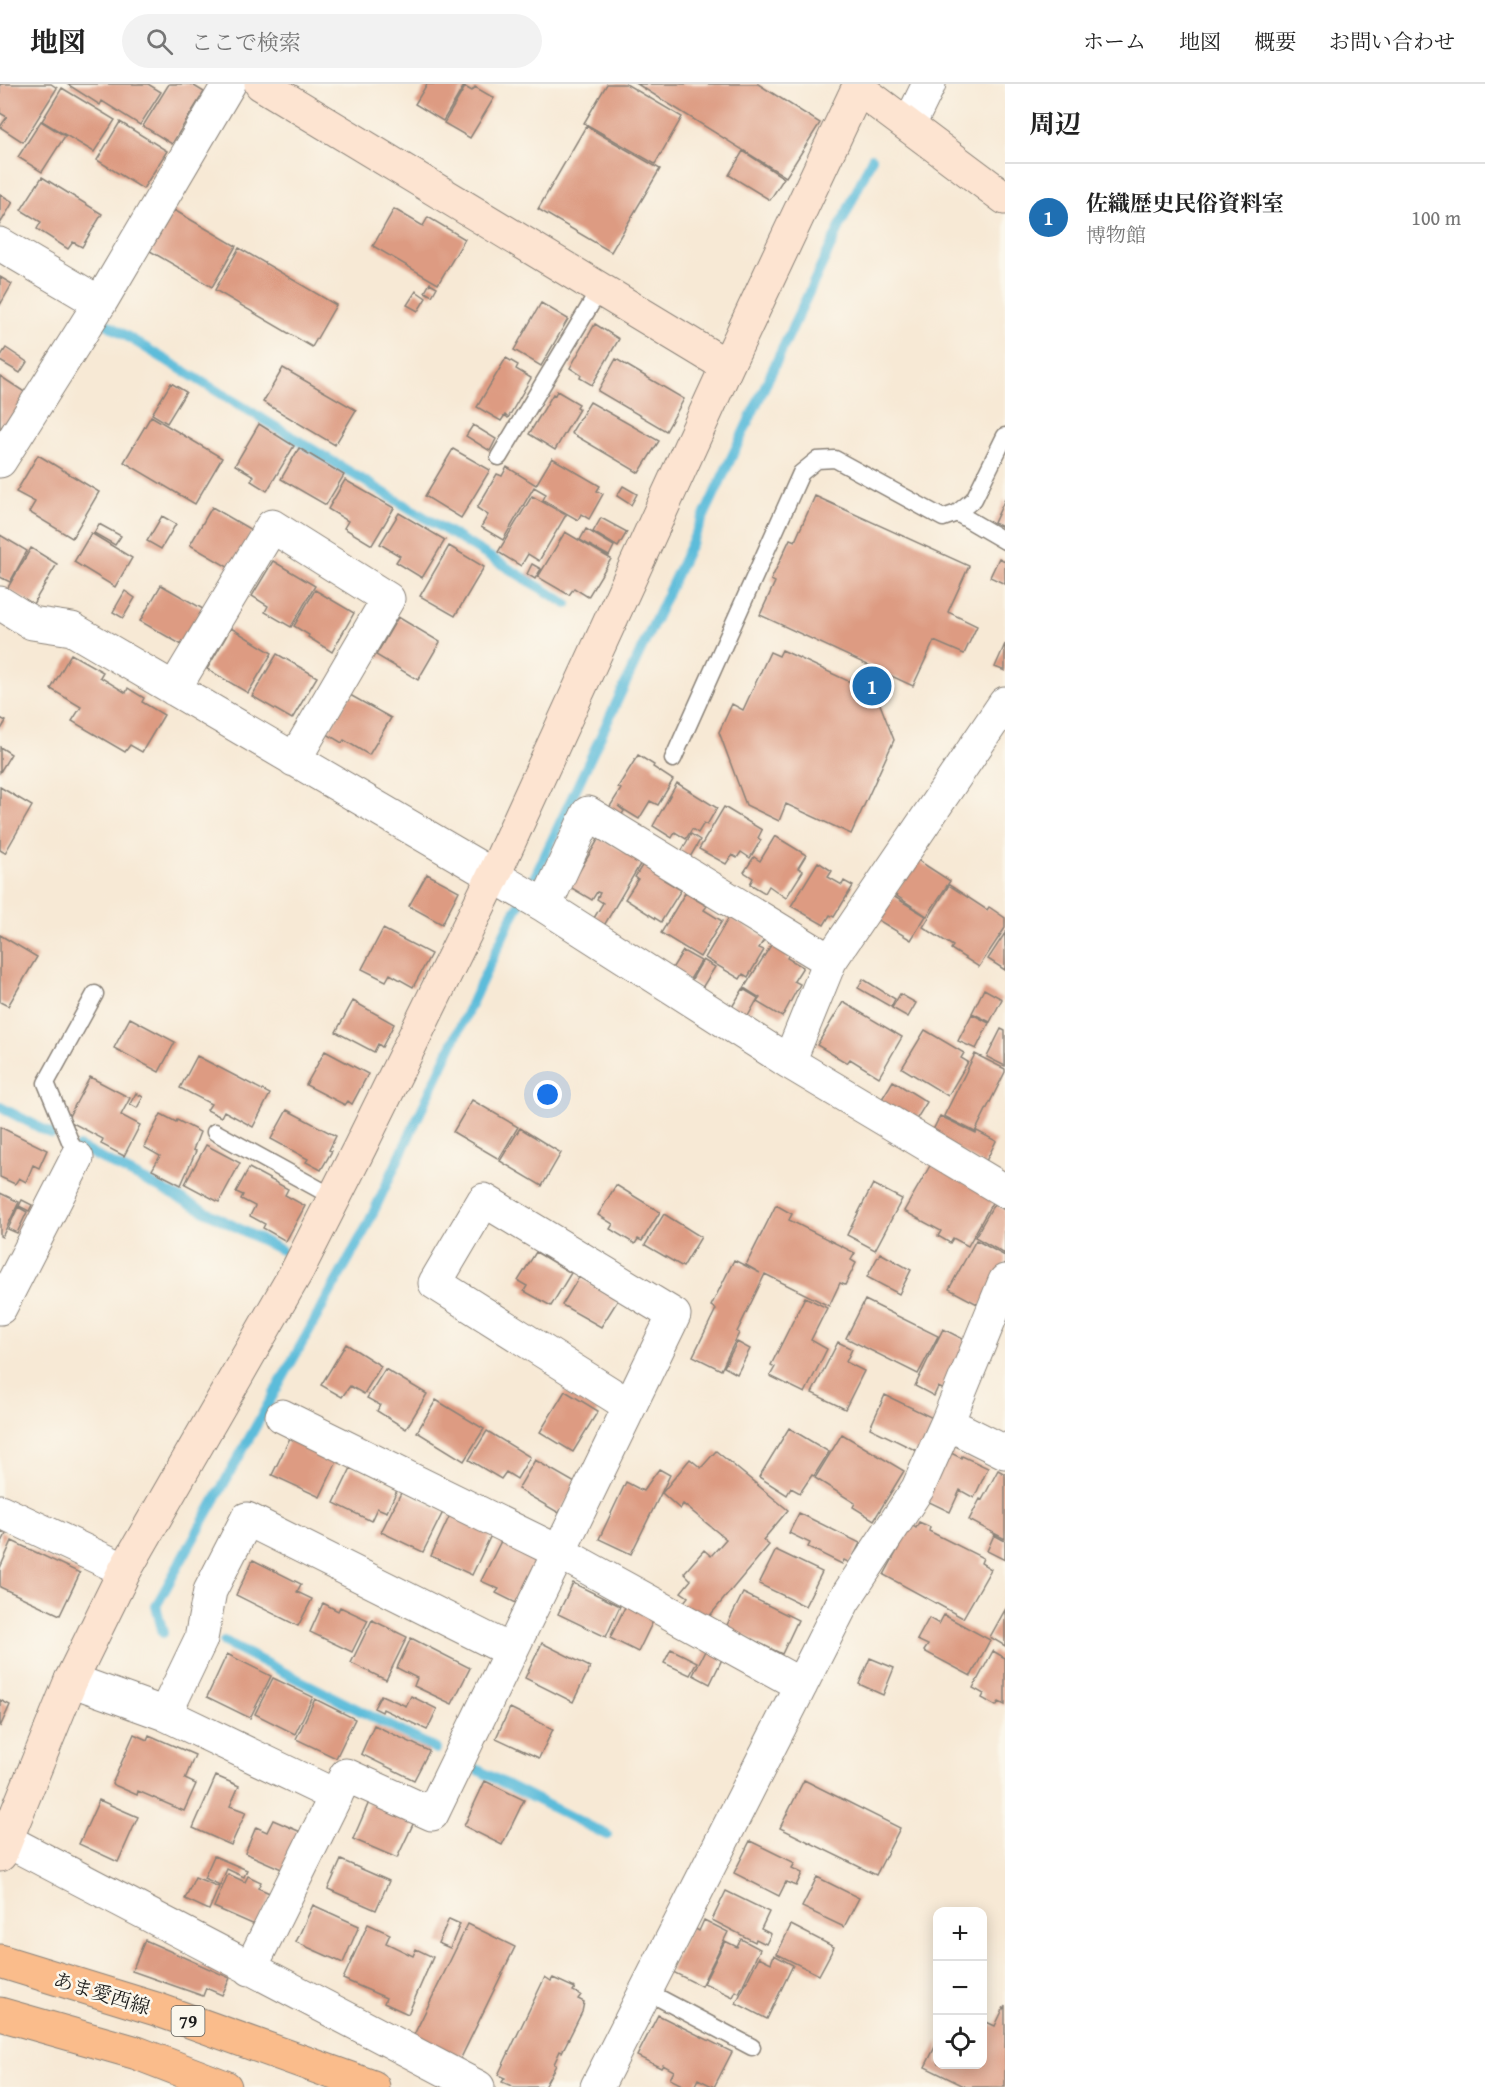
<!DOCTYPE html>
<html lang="ja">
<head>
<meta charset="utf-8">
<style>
  :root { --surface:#fff; --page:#f2f2f2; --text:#222; --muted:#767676; --line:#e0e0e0; --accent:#1f6fb2 }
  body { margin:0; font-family:"Gentium Book Plus","Noto Serif JP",serif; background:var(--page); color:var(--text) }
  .controls { position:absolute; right:18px; bottom:18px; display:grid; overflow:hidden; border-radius:12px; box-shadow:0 3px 15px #0003 }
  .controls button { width:54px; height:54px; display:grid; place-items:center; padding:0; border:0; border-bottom:2px solid var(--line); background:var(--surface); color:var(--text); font:30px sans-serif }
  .you { position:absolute; left:548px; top:1011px; width:21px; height:21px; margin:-15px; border:4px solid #fff; border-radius:50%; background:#1a73e8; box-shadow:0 0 0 9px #1a73e833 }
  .badge { display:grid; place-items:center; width:39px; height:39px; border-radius:50%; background:var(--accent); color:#fff; font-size:20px; font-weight:700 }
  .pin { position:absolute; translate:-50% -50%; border:3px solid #fff; box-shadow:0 2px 6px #0006 }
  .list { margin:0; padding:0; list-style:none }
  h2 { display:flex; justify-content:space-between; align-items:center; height:78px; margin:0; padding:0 24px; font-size:26px }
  h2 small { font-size:20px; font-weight:400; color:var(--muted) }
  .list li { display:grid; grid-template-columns:39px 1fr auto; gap:18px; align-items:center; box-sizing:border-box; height:108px; padding:0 24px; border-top:2px solid var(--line) }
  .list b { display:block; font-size:22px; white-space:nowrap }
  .list p { margin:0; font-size:20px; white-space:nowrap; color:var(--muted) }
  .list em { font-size:20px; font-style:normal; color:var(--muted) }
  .icon { flex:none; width:33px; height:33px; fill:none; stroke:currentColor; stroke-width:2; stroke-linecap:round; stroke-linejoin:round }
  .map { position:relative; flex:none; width:1005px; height:2003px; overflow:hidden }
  header { display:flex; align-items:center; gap:36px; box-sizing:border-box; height:84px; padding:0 30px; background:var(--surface); border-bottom:2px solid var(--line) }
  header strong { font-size:28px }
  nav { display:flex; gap:33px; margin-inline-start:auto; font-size:21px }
  .search { width:420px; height:54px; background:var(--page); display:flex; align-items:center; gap:15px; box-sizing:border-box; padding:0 21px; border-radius:33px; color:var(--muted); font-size:22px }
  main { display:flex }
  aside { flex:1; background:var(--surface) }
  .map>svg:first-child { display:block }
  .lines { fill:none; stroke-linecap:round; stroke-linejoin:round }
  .stream { stroke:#5cbcda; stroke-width:10 }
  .building { fill:#dd9b82 }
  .lane-casing { stroke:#8a8278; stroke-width:19 }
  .street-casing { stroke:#8a8278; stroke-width:35 }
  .secondary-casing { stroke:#8a8278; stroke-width:35 }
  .primary-casing { stroke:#8a8278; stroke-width:35 }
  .lane { stroke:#fff; stroke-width:16 }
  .street { stroke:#fff; stroke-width:33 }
  .secondary { stroke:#fde4d1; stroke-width:33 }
  .primary { stroke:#fabc8b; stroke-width:33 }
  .labels { text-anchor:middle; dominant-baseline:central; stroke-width:5; stroke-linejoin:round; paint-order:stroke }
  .shield { fill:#fbf7ec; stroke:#5f5e5a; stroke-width:1.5 }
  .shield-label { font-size:18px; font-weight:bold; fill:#1c1c1c }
  .street-label { font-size:20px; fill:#1c1c1c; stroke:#fbf7ec }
</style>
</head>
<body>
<header>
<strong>地図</strong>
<div class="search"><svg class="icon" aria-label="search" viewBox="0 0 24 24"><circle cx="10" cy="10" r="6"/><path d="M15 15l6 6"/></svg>ここで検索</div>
<nav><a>ホーム</a><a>地図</a><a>概要</a><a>お問い合わせ</a></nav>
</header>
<main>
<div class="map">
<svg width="1005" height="2003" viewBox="0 0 1005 2003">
  <rect width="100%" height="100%" fill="#fbf7ec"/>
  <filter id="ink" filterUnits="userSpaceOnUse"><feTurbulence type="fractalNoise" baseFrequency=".0167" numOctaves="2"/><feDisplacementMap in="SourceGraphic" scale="12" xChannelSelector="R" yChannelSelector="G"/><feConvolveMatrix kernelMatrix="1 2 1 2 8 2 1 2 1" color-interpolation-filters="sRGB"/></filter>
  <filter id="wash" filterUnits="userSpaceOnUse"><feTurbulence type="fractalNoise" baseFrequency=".008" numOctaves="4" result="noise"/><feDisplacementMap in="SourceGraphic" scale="24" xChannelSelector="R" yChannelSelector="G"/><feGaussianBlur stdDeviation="1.35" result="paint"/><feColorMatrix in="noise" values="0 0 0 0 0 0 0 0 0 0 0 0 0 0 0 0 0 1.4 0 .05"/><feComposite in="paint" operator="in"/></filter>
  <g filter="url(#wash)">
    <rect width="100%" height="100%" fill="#f7e9d5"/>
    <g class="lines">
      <!-- stream -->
      <path class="stream" d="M105,239L567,520
        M0,1023L52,1050
        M79,1063L281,1166
        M163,1549L156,1522L366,1144L511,835L536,790L872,74
        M224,1558L436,1665
        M476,1685L607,1751"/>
    </g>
    <g id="blocks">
      <!-- building -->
      <path class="building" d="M0,0H51L57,4L23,58L0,43L7,33L0,29Z
        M67,0H148L161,8L140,41L102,17L100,21Z
        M169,0H191L204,8L172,60L143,42Z
        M427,0H461L464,2L443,37L415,20Z
        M607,0H626L682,33L655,80L584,39Z
        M637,0H758L820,39L786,93Z
        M465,3L472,7L475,3L494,14L470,54L444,39Z
        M62,4L115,36L94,68L42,37Z
        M41,37L65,52L42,88L18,73Z
        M120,38L167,67L143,105L97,76Z
        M586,42L660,85L611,168L538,125Z
        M743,67L784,94L770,116L729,91Z
        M42,93L102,130L82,163L73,158L68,165L37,145L41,138L21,126Z
        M0,110L13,118L0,140Z
        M394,125L423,142L428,133L465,155L438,200L373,162Z
        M174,126L236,162L212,203L150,167Z
        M239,164L336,221L312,263L215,206Z
        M0,193L12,200L0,221Z
        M430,199L437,203L432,212L425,208Z
        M416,207L426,214L418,227L407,221Z
        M541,219L568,235L541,282L514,266Z
        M595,240L619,255L592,301L580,294L581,291L570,284Z
        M6,264L27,278L20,289L0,277V273Z
        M506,274L518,281L516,285L531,294L508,334L505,331L501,337L477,323Z
        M616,275L684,315L666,347L598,307Z
        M283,284L356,326L335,361L263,318Z
        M0,292L29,311L0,355Z
        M171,299L186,308L167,339L152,330Z
        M557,307L579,320L577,323L579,325L555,366L529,350L553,310L555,311Z
        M590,318L659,357L639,389L571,349Z
        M151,332L222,374L195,420L124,378Z
        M259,340L294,362L267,407L251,397L254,392L235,381Z
        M473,341L496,355L490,367L466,352Z
        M299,364L344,391L326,421L281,395Z
        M453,365L490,386L461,434L425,412Z
        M38,371L99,408L72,454L29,428L35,418L16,408Z
        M552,374L600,402L597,407L603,410L589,435L581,430L578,436L543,416L546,410L534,403L503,456L481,443L488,431L477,424L497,390L502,392L507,383L536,401Z
        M345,396L394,424L372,461L344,444L348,437L328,425Z
        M623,402L637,410L631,421L617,412Z
        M532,412L566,431L539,477L528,470L521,482L498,468Z
        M815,412L969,482L948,528L977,542L964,570L934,557L913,602L760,531L775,498L771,496L790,455L795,457Z
        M1005,415V444L994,439Z
        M212,423L253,447L231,485L190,461Z
        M399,429L445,456L422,494L396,478L400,472L380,460Z
        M162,432L176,440L161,465L147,457Z
        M601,434L627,448L618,463L593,448Z
        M99,440L121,452L115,461L94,449Z
        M586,445L614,462L609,472L580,456Z
        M565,448L611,475L588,513L574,504L569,511L538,493Z
        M91,449L132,474L115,503L74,478Z
        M0,451L27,467L10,498L0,493Z
        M449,462L484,483L455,532L420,512Z
        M31,464L57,480L33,520L7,505Z
        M999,474L1005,477V500L990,493Z
        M273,477L315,502L291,543L265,528L268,522L252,512Z
        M532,480L541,485L535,495L527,490Z
        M161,501L203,525L182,561L140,537Z
        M315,506L354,529L332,568L308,553L309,551L294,542Z
        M125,507L135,514L123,534L113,528Z
        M398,533L440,558L418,596L376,571Z
        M231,544L272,569L248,609L207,585Z
        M1005,560V587L995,583Z
        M782,566L876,610L894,656L851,750L786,720L779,737L746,721L719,648L732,620L743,626L770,568L779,572Z
        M71,570L103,588L100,593L126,609L128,604L144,614L142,618L164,631L142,668L130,661L125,668L72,637L81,623L51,605Z
        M277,570L317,593L292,635L252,612Z
        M350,611L391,634L369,671L344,656L342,659L327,650Z
        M0,634L6,637L0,647Z
        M0,663L11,670L0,688Z
        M638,671L654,681L653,683L673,696L658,721L650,717L639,735L618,722L624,727L621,732L609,724L621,705L618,703Z
        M677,699L717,724L707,741L704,739L698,749L692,745L686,755L675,748L672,754L653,742Z
        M0,703L32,722L5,769L0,766Z
        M724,723L762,746L758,754L761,756L750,774L741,768L737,774L732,771L726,780L699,765Z
        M691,750L700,756L689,775L680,770Z
        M775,752L806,771L798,784L803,787L786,814L769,802L765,809L750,800L753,794L744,788L754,773L760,777Z
        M599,754L642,777L602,845L591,839L603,819L597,815L600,809L597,808L592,816L570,803Z
        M916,775L950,797L927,832L894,810Z
        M818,778L832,787L828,793L842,801L844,797L853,802L834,833L830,831L824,841L791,822Z
        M643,780L665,793L664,796L681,806L661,838L625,815L638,795L635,793Z
        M427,790L459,807L442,840L409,822Z
        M949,801L987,826L989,823L1005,834V844L979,883L951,865L953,862L923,843Z
        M685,809L707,822L704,826L722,837L700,873L661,849Z
        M893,812L926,832L911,856L878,836Z
        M729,833L765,854L759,864L764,866L748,893L743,890L740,895L705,874Z
        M383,845L431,870L413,903L390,890L386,897L362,885Z
        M1005,849V886L988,875Z
        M0,851L37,873L8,922L0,918Z
        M773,858L790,868L787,874L803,883L794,897L800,900L782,933L757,918L760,914L744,904Z
        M683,867L701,877L689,897L671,886Z
        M703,876L715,883L702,904L691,897Z
        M863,895L895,915L891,923L858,904Z
        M743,905L758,914L748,932L732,923Z
        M984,905L1002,915L990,938L972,929Z
        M900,910L916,919L908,933L892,924Z
        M353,917L394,940L382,963L378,960L374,968L336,948Z
        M843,918L902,953L879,993L850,975L847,979L817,961Z
        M972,930L989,939L976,965L958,957Z
        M130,934L175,958L159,988L114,964Z
        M1001,945L1005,947V982L987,973Z
        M925,946L964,969L961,974L968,978L948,1012L902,984Z
        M325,967L368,990L352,1020L348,1017L345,1021L306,1001Z
        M975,970L1005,985V988L975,1048L944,1032Z
        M197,972L270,1010L253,1043L224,1027L221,1033L207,1026L211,1020L180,1004Z
        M90,993L130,1014L121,1031L140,1041L124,1072L101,1060L103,1055L67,1036Z
        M893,997L927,1018L911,1044L877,1023Z
        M136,1009L143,1013L137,1024L130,1020Z
        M472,1016L518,1043L499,1075L453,1048Z
        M287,1026L336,1052L329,1066L332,1067L321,1086L306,1078L308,1075L271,1055Z
        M161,1030L176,1038L177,1036L200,1048L193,1066L196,1067L181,1101L152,1086L160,1072L144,1063Z
        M940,1032L976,1049L977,1047L996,1057L984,1081L931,1050Z
        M0,1043L47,1066L39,1084L33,1081L26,1098L19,1094L15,1100L0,1093Z
        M520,1044L561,1069L542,1102L500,1077Z
        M206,1061L240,1079L219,1118L185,1100Z
        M931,1080L994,1115L968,1162L953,1154L950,1159L938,1152L941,1147L904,1127Z
        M249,1084L288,1105L285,1111L305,1122L286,1157L263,1144L265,1140L250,1132L255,1122L241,1115L243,1111L236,1108Z
        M873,1100L902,1115L875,1166L847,1151Z
        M616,1101L660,1128L642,1157L638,1155L635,1160L610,1145L613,1140L598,1131Z
        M0,1109L19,1118L2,1153L0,1152Z
        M22,1116L32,1121L29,1127L19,1122Z
        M994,1120L1005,1126V1170L975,1153Z
        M776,1121L792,1130L789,1136L855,1169L851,1176L856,1179L845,1201L840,1199L829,1222L765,1190L737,1248L739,1249L721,1286L693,1272L716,1225L711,1222L734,1176L760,1189L746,1181Z
        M18,1123L27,1128L17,1149L8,1145Z
        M664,1130L701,1153L683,1183L645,1161Z
        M976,1156L1005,1172V1179L981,1222L949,1205Z
        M536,1168L571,1189L551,1222L524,1207L527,1202L518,1197Z
        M880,1169L911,1186L899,1210L867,1193Z
        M579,1193L618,1216L601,1243L562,1221Z
        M805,1213L827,1224L811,1256L827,1265L805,1309L770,1292L775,1283L771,1281Z
        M865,1216L938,1252L918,1290L846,1254Z
        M943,1245L975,1261L951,1309L938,1303L934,1312L915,1302Z
        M737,1258L750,1265L737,1290L724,1283Z
        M838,1258L852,1265L846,1278L864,1287L845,1325L812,1309Z
        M346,1260L381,1282L364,1310L350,1302L342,1313L321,1301Z
        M385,1285L427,1310L406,1345L377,1327L380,1321L367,1314Z
        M565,1307L598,1327L573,1368L540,1348Z
        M885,1311L937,1336L921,1369L870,1344Z
        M436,1316L484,1345L464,1377L417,1348Z
        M789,1344L829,1368L814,1392L812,1391L800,1409L791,1404L787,1411L759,1393Z
        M487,1347L530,1373L517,1395L506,1388L501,1395L469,1376Z
        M842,1350L904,1387L874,1436L853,1423L855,1419L815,1394Z
        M291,1352L338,1375L320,1413L272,1391Z
        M945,1366L961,1374L962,1372L988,1384L974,1414L960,1406L950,1428L921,1414Z
        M716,1367L788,1426L763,1456L769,1461L702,1541L680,1523L688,1513L681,1508L691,1496L684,1489L704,1466L711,1472L726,1455L683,1420L680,1425L662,1409L690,1375L701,1384Z
        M535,1376L577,1400L559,1429L518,1405Z
        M351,1384L397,1406L387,1428L377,1424L371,1437L334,1419Z
        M659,1385L670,1391L631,1470L599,1455L626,1398L643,1407Z
        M998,1386L1005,1390V1455L969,1436L980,1415L982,1416Z
        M402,1407L443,1428L423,1468L381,1448Z
        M799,1429L860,1459L850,1479L844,1476L842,1480L808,1463L810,1459L789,1449Z
        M450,1431L491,1451L472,1491L431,1472Z
        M919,1438L930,1443L929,1447L983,1474L981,1479L991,1485L963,1534L884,1491L911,1441L916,1444Z
        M0,1447L6,1450L0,1462Z
        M994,1451L1005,1457V1476L987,1467Z
        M12,1457L80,1489L60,1531L0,1503V1484Z
        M501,1457L543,1478L524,1517L518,1514L516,1519L496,1509L499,1505L481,1497Z
        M776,1466L822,1488L805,1522L759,1500Z
        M253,1476L301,1500L297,1508L312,1515L298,1542L236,1511Z
        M573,1499L620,1522L606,1553L558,1530Z
        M743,1509L798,1536L782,1570L726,1543Z
        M323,1519L338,1527L340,1523L368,1536L352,1568L310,1548Z
        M627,1519L655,1533L638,1568L610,1554Z
        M1005,1526V1562L990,1553Z
        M944,1531L990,1556L971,1592L924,1567L928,1561L917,1556L929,1534L939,1540Z
        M372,1536L407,1553L386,1596L351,1579Z
        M411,1554L470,1584L452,1620L414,1602L417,1594L397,1584Z
        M542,1559L590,1583L573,1618L525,1594Z
        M708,1561L725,1569L710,1600L693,1591Z
        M671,1565L697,1578L690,1591L664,1579Z
        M993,1567L1005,1574V1621L999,1618L996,1622L982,1614L984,1610L973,1604Z
        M227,1570L271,1592L250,1634L207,1613Z
        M870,1574L894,1584L883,1611L859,1600Z
        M273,1594L313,1613L295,1650L255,1630Z
        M381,1611L406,1622L411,1612L437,1625L427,1646L383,1625L382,1628L374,1624Z
        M315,1615L355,1635L336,1674L296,1655Z
        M0,1616L10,1621L0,1643Z
        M510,1624L553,1645L539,1674L496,1654Z
        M374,1641L429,1667L414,1696L361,1670Z
        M134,1650L147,1656L149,1651L195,1671L185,1695L196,1700L184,1727L138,1707L137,1711L112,1700Z
        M216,1692L239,1702L230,1722L246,1728L231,1761L193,1744Z
        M804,1696L900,1744L876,1791L780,1744Z
        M485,1697L524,1716L502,1761L464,1742Z
        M99,1716L138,1733L118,1778L79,1760Z
        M369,1718L414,1738L397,1774L353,1755Z
        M273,1736L303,1749L286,1787L245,1769L256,1743L267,1748Z
        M750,1757L795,1779L792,1784L802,1789L796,1802L786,1798L779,1812L734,1789Z
        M214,1772L247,1786L244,1793L227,1785L220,1801L204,1794Z
        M341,1776L389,1797L376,1826L328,1805Z
        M228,1790L245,1798L248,1792L261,1798L258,1804L272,1810L257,1842L214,1823Z
        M195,1793L219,1803L209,1826L185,1815Z
        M817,1793L859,1814L844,1843L802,1823Z
        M726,1807L769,1828L761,1845L771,1850L766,1860L756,1855L755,1858L712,1836Z
        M313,1821L359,1842L343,1879L296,1858Z
        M449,1835L460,1840L450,1864L438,1859Z
        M704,1836L728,1848L701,1902L671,1887L690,1842L699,1847Z
        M368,1840L390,1850L386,1859L413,1872L416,1865L433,1873L408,1930L384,1919L386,1914L343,1895Z
        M468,1840L515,1863L457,1982L410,1959Z
        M791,1841L834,1863L819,1891L777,1870Z
        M741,1855L760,1865L739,1909L736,1907L733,1913L704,1899L725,1857L737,1863Z
        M145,1856L230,1894L222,1911L206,1904L203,1912L132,1887Z
        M774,1871L793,1881L767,1935L736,1919L759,1873L771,1879Z
        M545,1893L551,1897L553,1894L575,1904L573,1907L581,1911L578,1915L584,1918L582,1928L562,1968L560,1967L554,1980L556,1981L544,2003H514L502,1998L505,1994L498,1991Z
        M1005,1921V2003H966L925,1983L938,1957V1980H982V1936L995,1942Z
        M658,1931L732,1968L714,2003L698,1995L694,2003H686L670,1995L674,1987L663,1981L661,1984L637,1972Z"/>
    </g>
  </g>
  <g filter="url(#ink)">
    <use href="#blocks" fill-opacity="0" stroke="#8a8278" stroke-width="1.5"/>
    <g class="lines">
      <!-- lane casing -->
      <g class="lane-casing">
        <path id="lane" d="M499,373L600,205
          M957,429L1005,457
          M673,675L801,389L817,376L835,375L943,434L957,429L974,415L1005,352
          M215,1048L335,1114
          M77,1074L46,999L95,910
          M646,1907L752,1963"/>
      </g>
      <!-- street casing -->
      <g class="street-casing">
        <path id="street" d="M909,41L929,0
          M0,160L100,219
          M0,377L100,219L229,0
          M0,519L32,539L72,545L545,822L789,978L1005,1107
          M174,605L272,442L388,515L294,676
          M545,822L588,729L830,877
          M789,978L830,877L1005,619
          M0,1224L77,1074
          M282,1332L559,1468L801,1601
          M947,1339L1005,1368
          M0,1427L125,1486
          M71,1596L165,1630L336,1712
          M165,1630L201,1555L210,1507L247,1435L511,1567
          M0,1753L478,2003
          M250,1885L346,1691L432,1730L674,1231L484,1116L435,1199L630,1322
          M597,2003L843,1518L918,1404L947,1339L1005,1197"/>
      </g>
      <!-- secondary casing -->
      <g class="secondary-casing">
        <path id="secondary" d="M261,0L727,282
          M858,4L1005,114
          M0,1771L71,1596L125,1486L298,1185L360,1063L493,793L727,282L860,0"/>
      </g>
      <!-- primary casing -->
      <g class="primary-casing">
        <path id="primary" d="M0,1877L156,1925L373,2003
          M0,1930L137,1969L225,2003"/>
      </g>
      <!-- lane -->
      <use href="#lane" class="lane"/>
      <!-- street -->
      <use href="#street" class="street"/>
      <!-- secondary -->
      <use href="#secondary" class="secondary"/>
      <!-- primary -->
      <use href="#primary" class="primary"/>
    </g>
  </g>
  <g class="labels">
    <!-- shield labels -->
    <rect class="shield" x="171.5" y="1922" width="33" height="30" rx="4.5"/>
    <g class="shield-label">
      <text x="188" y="1937">79</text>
    </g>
    <!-- street labels -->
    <g class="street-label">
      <text transform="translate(102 1909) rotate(17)">あま愛西線</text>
    </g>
  </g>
</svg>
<div class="controls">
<button>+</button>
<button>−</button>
<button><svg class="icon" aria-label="locate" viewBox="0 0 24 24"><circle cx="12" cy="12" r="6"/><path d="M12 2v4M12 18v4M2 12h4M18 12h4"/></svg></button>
</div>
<div class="you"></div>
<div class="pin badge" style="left:872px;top:602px">1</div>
</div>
<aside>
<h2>周辺<small></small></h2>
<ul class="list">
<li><span class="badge">1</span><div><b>佐織歴史民俗資料室</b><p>博物館</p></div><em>100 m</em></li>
</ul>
</aside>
</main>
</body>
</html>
